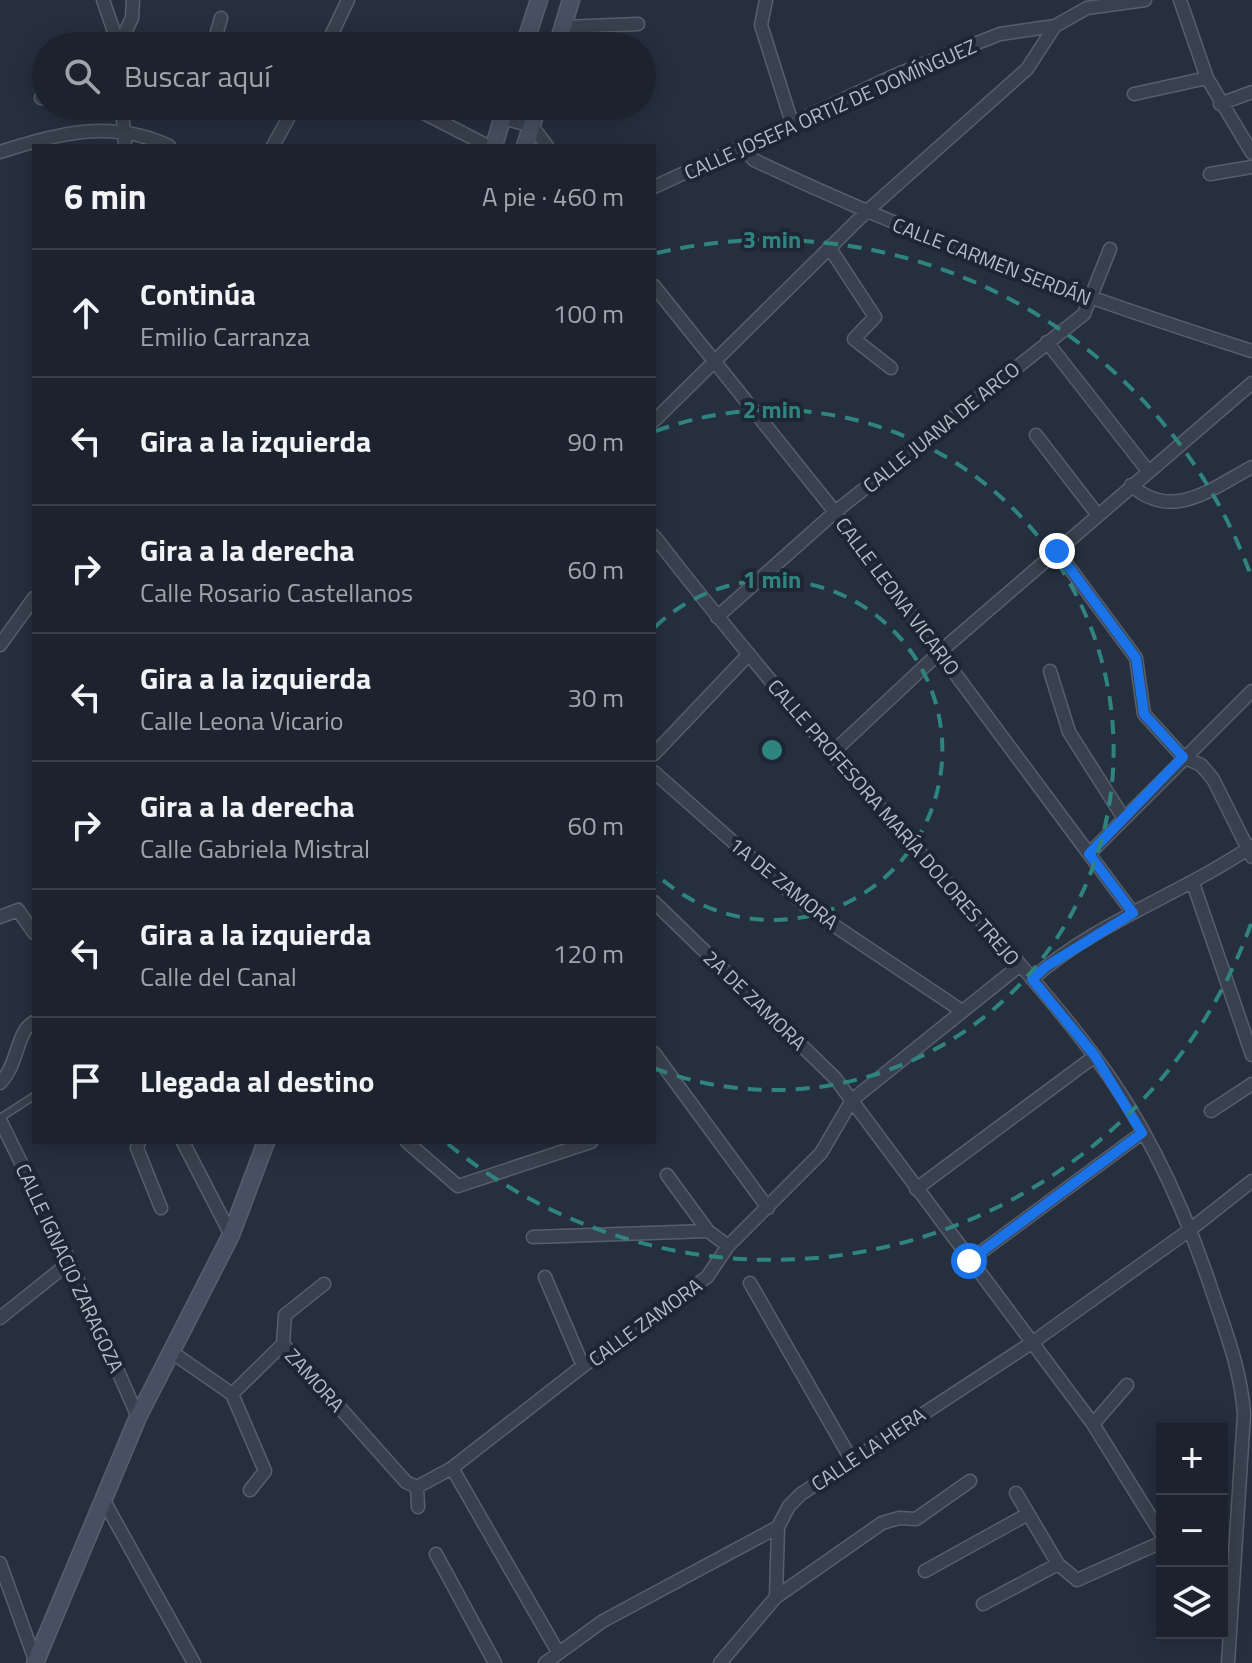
<!DOCTYPE html>
<html lang="es">
<head>
<meta charset="utf-8">
<style>
  :root { --surface:#1c232e; --page:#252b36; --text:#f1f3f6; --muted:#a0a4aa; --line:#3a404a }
  body { margin:0; font-family:"Titillium Web",sans-serif; background:var(--page); color:var(--text) }
  .controls { position:absolute; right:24px; bottom:24px; display:grid; overflow:hidden; border-radius:0px; box-shadow:0 4px 20px #0003 }
  .controls button { width:72px; height:72px; display:grid; place-items:center; padding:0; border:0; border-bottom:2px solid var(--line); background:var(--surface); color:var(--text); font:40px sans-serif }
  .stop { position:absolute; width:24px; height:24px; margin:-18px; border:6px solid #1a73e8; border-radius:50%; background:#fff }
  .stop.end { background:#1a73e8; border-color:#fff; box-shadow:0 2px 8px #0008 }
  .list { margin:0; padding:0; list-style:none }
  h2 { display:flex; justify-content:space-between; align-items:center; height:104px; margin:0; padding:0 32px; font-size:34px }
  h2 small { font-size:26px; font-weight:400; color:var(--muted) }
  .list li { display:grid; grid-template-columns:52px 1fr auto; gap:24px; align-items:center; box-sizing:border-box; height:128px; padding:0 32px; border-top:2px solid var(--line) }
  .list b { display:block; font-size:30px; white-space:nowrap }
  .list p { margin:0; font-size:26px; white-space:nowrap; color:var(--muted) }
  .list em { font-size:26px; font-style:normal; color:var(--muted) }
  .icon { flex:none; width:44px; height:44px; fill:none; stroke:currentColor; stroke-width:2; stroke-linecap:round; stroke-linejoin:round }
  .map { position:relative; flex:none; width:1252px; height:1663px; overflow:hidden }
  .search { position:absolute; background:var(--surface); box-shadow:0 4px 20px #0003; left:32px; top:32px; width:624px; height:88px; display:flex; align-items:center; gap:20px; box-sizing:border-box; padding:0 28px; border-radius:44px; color:var(--muted); font-size:30px }
  .panel { position:absolute; background:var(--surface); box-shadow:0 4px 20px #0003; left:32px; top:144px; width:624px; height:1000px; border-radius:0px }
  .map>svg:first-child { display:block }
  .lines { fill:none; stroke-linecap:round; stroke-linejoin:round }
  .lane-casing { stroke:#575f6c; stroke-width:9 }
  .street-casing { stroke:#575f6c; stroke-width:15 }
  .secondary-casing { stroke:#575f6c; stroke-width:19 }
  .lane { stroke:#39414e; stroke-width:6 }
  .street { stroke:#39414e; stroke-width:12 }
  .secondary { stroke:#475060; stroke-width:16 }
  .route { stroke:#1a73e8; stroke-width:10 }
  .ring { fill:none; stroke:#308480; stroke-width:4; stroke-dasharray:14 10 }
  .labels { text-anchor:middle; dominant-baseline:central; stroke-width:8; stroke-linejoin:round; paint-order:stroke }
  .street-label { font-size:20px; fill:#b5bcc9; stroke:#1e2633 }
  .centre { fill:#308480; stroke:#1e2633; stroke-width:4 }
  .ring-label { font-size:24px; text-anchor:middle; font-weight:bold; fill:#308480; stroke:#1e2633; stroke-width:8; stroke-linejoin:round; paint-order:stroke }
</style>
</head>
<body>
<div class="map">
<svg width="1252" height="1663" viewBox="0 0 1252 1663">
  <rect width="100%" height="100%" fill="#252f3e"/>
  <g class="lines">
    <!-- lane casing -->
    <g class="lane-casing">
      <path id="lane" d="M0,1118L34,1096"/>
    </g>
    <!-- street casing -->
    <g class="street-casing">
      <path id="street" d="M103,0L119,46
        M766,0L761,25L792,123
        M1180,0L1207,78L1252,153
        M563,27L638,24
        M119,45L132,18L133,0
        M213,46L221,18
        M326,46L348,0
        M1134,94L1207,78
        M41,98H46
        M1220,104L1252,92
        M122,106L125,146
        M410,106L488,146
        M503,118L532,126L547,146
        M273,146L295,106
        M743,148L754,160C915,237 1082,297 1252,351
        M0,152C58,133 112,119 169,146
        M1210,174L1252,167
        M654,187L898,74L1000,34L1055,26L1087,8L1145,0
        M829,247L875,317L854,339L891,368
        M654,286L835,512L1133,913
        M1047,342L1148,471
        M654,421L865,213L1027,69L1055,26
        M1036,435L1097,514
        M1131,485C1172,522 1211,489 1252,467
        M654,536C727,630 804,722 883,811C953,891 1029,969 1093,1054C1146,1124 1185,1209 1212,1291C1226,1332 1241,1371 1244,1414L1228,1663
        M1057,551L1136,658L1144,714L1183,757L1201,765L1213,779L1252,857
        M717,617L835,512L1084,314L1110,249
        M0,645L34,598
        M1050,671L1069,732L1123,817
        M832,753L941,651L1252,383
        M654,754L749,654
        M654,772L808,908L962,1011
        M1089,854L1252,691
        M1193,883L1252,1055
        M654,902L835,1078L1093,1424L1162,1535
        M0,917L18,910L34,933
        M1032,979C1096,922 1182,894 1252,846
        M654,1053L768,1208
        M0,1083C19,1064 16,1031 34,1022
        M1211,1111L1252,1084
        M0,1120L70,1262L138,1417
        M139,1142L137,1148L161,1208
        M183,1142L231,1235
        M407,1142L458,1186L591,1142
        M667,1175L708,1231L728,1246
        M916,1189L1095,1056
        M533,1237L708,1231
        M969,1261L1142,1133
        M545,1277L583,1366
        M750,1283L851,1459
        M0,1318L70,1262
        M283,1344L406,1482L417,1487
        M283,1344L285,1315L324,1284
        M170,1351L232,1394
        M232,1394L265,1471L250,1490
        M232,1394L283,1344
        M1093,1424L1127,1385
        M452,1468L558,1652
        M417,1487L452,1468L583,1366L707,1277L728,1246L821,1153L852,1100L1019,966
        M417,1487L418,1507
        M1016,1493L1058,1564L1077,1580L1162,1542
        M104,1501L194,1663
        M436,1554L495,1663
        M0,1563L35,1660
        M925,1571L1028,1514
        M776,1597L882,1523L899,1518L916,1519L970,1481
        M983,1604L1058,1564
        M545,1663L603,1621L778,1527L789,1506L801,1494L1033,1342L1191,1229L1252,1181
        M720,1663L776,1597L778,1527"/>
    </g>
    <!-- secondary casing -->
    <g class="secondary-casing">
      <path id="secondary" d="M524,46L539,0
        M557,46L571,0
        M494,146L506,106
        M525,146L538,106
        M35,1663L138,1417L231,1235L266,1142"/>
    </g>
    <!-- lane -->
    <use href="#lane" class="lane"/>
    <!-- street -->
    <use href="#street" class="street"/>
    <!-- secondary -->
    <use href="#secondary" class="secondary"/>
  </g>
  <g class="lines">
    <!-- route -->
    <path class="route" d="M969,1261L1142,1133L1095,1056L1032,979L1047,966L1133,913L1089,854L1183,757L1144,714L1136,658L1057,551"/>
  </g>
  <!-- distance rings -->
  <g class="ring">
    <path d="M655 627A170 170 0 1 1 655 873"/>
    <path d="M656 431A340 340 0 1 1 656 1069"/>
    <path d="M1251 924A510 510 0 0 1 448 1144M657 253A510 510 0 0 1 1251 576"/>
  </g>
  <g class="labels">
    <!-- street labels -->
    <g class="street-label">
      <text transform="translate(830 109) rotate(-24)">CALLE JOSEFA ORTIZ DE DOMÍNGUEZ</text>
      <text transform="translate(992 261) rotate(21)">CALLE CARMEN SERDÁN</text>
      <text transform="translate(941 427) rotate(-39)">CALLE JUANA DE ARCO</text>
      <text transform="translate(898 596) rotate(53)">CALLE LEONA VICARIO</text>
      <text transform="translate(894 822) rotate(49)">CALLE PROFESORA MARÍA DOLORES TREJO</text>
      <text transform="translate(784 883) rotate(39)">1A DE ZAMORA</text>
      <text transform="translate(755 1000) rotate(44)">2A DE ZAMORA</text>
      <text transform="translate(70 1268) rotate(65)">CALLE IGNACIO ZARAGOZA</text>
      <text transform="translate(645 1322) rotate(-36)">CALLE ZAMORA</text>
      <text transform="translate(315 1380) rotate(48)">ZAMORA</text>
      <text transform="translate(868 1449) rotate(-34)">CALLE LA HERA</text>
    </g>
  </g>
  <circle cx="772" cy="750" r="12" class="centre"/>
  <g class="ring-label">
    <text x="772" y="248">3 min</text>
    <text x="772" y="418">2 min</text>
    <text x="772" y="588">1 min</text>
  </g>
</svg>
<div class="controls">
<button>+</button>
<button>−</button>
<button><svg class="icon" aria-label="layers" viewBox="0 0 24 24"><path d="M12 4l9 5-9 5-9-5zM3 14l9 5 9-5"/></svg></button>
</div>
<div class="stop" style="left:969px;top:1261px"></div>
<div class="stop end" style="left:1057px;top:551px"></div>
<div class="search"><svg class="icon" aria-label="search" viewBox="0 0 24 24"><circle cx="10" cy="10" r="6"/><path d="M15 15l6 6"/></svg>Buscar aquí</div>
<section class="panel">
<h2>6 min<small>A pie · 460 m</small></h2>
<ul class="list">
<li><svg class="icon" aria-label="ahead" viewBox="0 0 24 24"><path d="M12 20V5M6 11l6-6 6 6"/></svg><div><b>Continúa</b><p>Emilio Carranza</p></div><em>100 m</em></li>
<li><svg class="icon" aria-label="left" viewBox="0 0 24 24"><path d="M17 20v-9H6M10 6l-5 5 5 5"/></svg><div><b>Gira a la izquierda</b></div><em>90 m</em></li>
<li><svg class="icon" aria-label="right" viewBox="0 0 24 24"><path d="M7 20v-9h11M14 6l5 5-5 5"/></svg><div><b>Gira a la derecha</b><p>Calle Rosario Castellanos</p></div><em>60 m</em></li>
<li><svg class="icon" aria-label="left" viewBox="0 0 24 24"><path d="M17 20v-9H6M10 6l-5 5 5 5"/></svg><div><b>Gira a la izquierda</b><p>Calle Leona Vicario</p></div><em>30 m</em></li>
<li><svg class="icon" aria-label="right" viewBox="0 0 24 24"><path d="M7 20v-9h11M14 6l5 5-5 5"/></svg><div><b>Gira a la derecha</b><p>Calle Gabriela Mistral</p></div><em>60 m</em></li>
<li><svg class="icon" aria-label="left" viewBox="0 0 24 24"><path d="M17 20v-9H6M10 6l-5 5 5 5"/></svg><div><b>Gira a la izquierda</b><p>Calle del Canal</p></div><em>120 m</em></li>
<li><svg class="icon" aria-label="arrive" viewBox="0 0 24 24"><path d="M6 21V4h12l-3 4 3 4H6"/></svg><div><b>Llegada al destino</b></div></li>
</ul>
</section>
</div>
</body>
</html>
